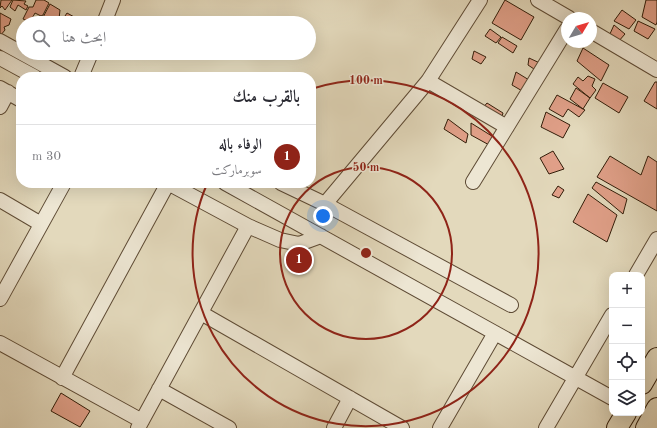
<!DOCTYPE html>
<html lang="ar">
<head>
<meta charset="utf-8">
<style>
  :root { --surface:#fff; --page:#f7f7f7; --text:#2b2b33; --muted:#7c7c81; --line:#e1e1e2; --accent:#8f2418 }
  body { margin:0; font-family:"Old Standard TT",Amiri,serif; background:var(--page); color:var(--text); direction:rtl }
  .controls { position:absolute; right:12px; bottom:12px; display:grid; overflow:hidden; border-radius:8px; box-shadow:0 4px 16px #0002 }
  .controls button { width:36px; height:36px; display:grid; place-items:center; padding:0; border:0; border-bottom:1px solid var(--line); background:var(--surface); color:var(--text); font:20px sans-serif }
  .compass { position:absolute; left:561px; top:12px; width:36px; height:36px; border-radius:50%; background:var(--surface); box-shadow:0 4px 16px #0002; rotate:52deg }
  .you { position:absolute; left:323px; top:216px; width:14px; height:14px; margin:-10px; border:3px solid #fff; border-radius:50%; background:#1a73e8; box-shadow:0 0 0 6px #1a73e833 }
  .badge { display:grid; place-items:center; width:26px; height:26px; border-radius:50%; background:var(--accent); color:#fff; font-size:13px; font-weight:700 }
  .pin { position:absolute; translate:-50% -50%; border:2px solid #fff; box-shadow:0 1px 4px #0006 }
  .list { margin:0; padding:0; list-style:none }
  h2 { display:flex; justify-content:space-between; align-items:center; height:52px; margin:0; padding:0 16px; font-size:17px }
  h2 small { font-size:13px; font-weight:400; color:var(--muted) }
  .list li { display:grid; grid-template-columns:26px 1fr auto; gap:12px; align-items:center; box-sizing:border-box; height:64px; padding:0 16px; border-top:1px solid var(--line) }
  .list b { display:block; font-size:15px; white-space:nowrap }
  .list p { margin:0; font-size:13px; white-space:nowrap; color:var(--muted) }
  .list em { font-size:13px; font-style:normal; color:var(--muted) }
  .icon { flex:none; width:22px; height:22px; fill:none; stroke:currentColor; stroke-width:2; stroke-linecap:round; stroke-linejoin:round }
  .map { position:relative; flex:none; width:657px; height:428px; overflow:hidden; direction:ltr }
  .search { position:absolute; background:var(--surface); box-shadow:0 4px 16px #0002; left:16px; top:16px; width:300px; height:44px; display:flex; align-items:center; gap:10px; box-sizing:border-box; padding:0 14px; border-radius:22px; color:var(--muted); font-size:15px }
  .panel { position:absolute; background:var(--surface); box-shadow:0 4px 16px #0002; left:16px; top:72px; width:300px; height:116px; border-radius:16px; direction:rtl }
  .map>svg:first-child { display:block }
  .building { fill:#e1a089; stroke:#311c08 }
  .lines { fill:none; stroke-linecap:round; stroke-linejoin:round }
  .minor-casing { stroke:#5e4b35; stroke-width:16 }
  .highway-casing { stroke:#311c08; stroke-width:22 }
  .minor { stroke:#ede6d3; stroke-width:14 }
  .highway { stroke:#e3d9bc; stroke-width:20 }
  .ring { fill:none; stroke:#8f2418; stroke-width:2 }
  .centre { fill:#8f2418; stroke:#ede6d3; stroke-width:2 }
  .ring-label { font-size:12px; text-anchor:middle; font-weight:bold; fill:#8f2418; stroke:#ede6d3; stroke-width:3; stroke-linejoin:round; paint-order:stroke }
</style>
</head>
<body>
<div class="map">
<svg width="657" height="428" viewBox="0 0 657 428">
  <rect width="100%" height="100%" fill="#e3d9bc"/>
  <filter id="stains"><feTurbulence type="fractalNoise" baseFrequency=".005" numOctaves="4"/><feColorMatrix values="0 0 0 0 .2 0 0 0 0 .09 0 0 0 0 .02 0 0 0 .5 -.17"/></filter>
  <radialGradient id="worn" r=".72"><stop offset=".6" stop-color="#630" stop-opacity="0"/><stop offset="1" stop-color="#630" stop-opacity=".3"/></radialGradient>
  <!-- building -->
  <path class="building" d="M1,0H12L5,10L2,6L0,8Z
    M13,0L26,1L24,4L28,6L26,10L18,5L15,11L10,7Z
    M36,0H44L49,3L43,15L41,16L35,13L30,22L23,19L29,7H33Z
    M505,0L534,17L521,40L492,23Z
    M646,0H657V22L656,25L642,17Z
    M50,4L60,10L59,19L61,21L57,23H40Z
    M622,10L636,20L629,29L614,21Z
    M0,13L11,19L9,25L4,27L5,30L0,36Z
    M67,13L76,18L70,23H65L66,22L63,19Z
    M638,21L655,29L648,39L634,31Z
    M614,25L625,34L618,42L609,36Z
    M490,29L501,37L496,43L485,36Z
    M502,37L517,46L513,53L498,43Z
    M583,48L609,65L601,81L577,61Z
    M474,51L486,57L481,64L472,59Z
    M529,58L542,64L537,71L528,65Z
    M516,72L534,83L524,92L512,85Z
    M588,76L595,79L592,86L596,90L590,98L573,84L578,77L583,81Z
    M655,82H657V109L644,101Z
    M603,83L628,97L619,113L595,98Z
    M576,88L590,98L583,109L570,99Z
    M557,95L583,109L585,110L579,117L568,109L563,117L549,109Z
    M487,103L503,113L501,120L482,109Z
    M546,112L570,125L563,138L541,127Z
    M448,119L468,134L466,143L444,129Z
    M471,123L495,138L491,146L471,135Z
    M553,151L564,169L549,174L540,158Z
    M610,156L641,175L648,156L657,162V211L597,177Z
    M596,182L627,199L623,214L592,188Z
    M558,186L564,190L559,198L552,195Z
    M588,194L617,215L607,242L573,222Z
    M61,393L90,411L80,427L51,411Z"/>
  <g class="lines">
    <!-- minor casing -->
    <g class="minor-casing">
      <path id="minor" d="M538,0L569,18
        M104,23L113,0
        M591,31L657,70
        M0,41L65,77
        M0,58L35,77
        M81,77L91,53
        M428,81L507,127
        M0,88L21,100
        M0,107L8,92
        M473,182L567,29
        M168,183L248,226L280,240L299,244L321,236
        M225,183L612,398
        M281,183L325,204L511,305
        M0,200L41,224
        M325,204L428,81L480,0
        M636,275L657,239
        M0,299L64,183
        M201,313L402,428
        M0,343L142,421
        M62,378L168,183
        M159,389L229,428
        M138,428L248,226
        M334,428L350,398
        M440,428L495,333
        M546,428L612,315"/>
    </g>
    <!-- highway casing -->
    <g class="highway-casing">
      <path id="highway" d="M642,384L657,358
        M617,428L626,413
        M646,428L657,408"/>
    </g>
    <!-- minor -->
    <use href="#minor" class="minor"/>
    <!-- highway -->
    <use href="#highway" class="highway"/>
  </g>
  <!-- distance rings -->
  <g class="ring">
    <circle cx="366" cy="253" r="86"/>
    <path d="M311 89A173 173 0 1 1 207 184"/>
  </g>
  <circle cx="366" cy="253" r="6" class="centre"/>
  <g class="ring-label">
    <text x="366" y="84">100 m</text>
    <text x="366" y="171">50 m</text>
  </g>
  <rect width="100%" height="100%" filter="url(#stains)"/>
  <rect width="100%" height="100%" fill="url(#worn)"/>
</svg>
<div class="controls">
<button>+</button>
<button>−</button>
<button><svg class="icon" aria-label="locate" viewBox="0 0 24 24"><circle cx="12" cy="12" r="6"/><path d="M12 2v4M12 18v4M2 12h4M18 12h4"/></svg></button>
<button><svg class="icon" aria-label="layers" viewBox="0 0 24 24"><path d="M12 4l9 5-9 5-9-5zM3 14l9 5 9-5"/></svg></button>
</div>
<svg class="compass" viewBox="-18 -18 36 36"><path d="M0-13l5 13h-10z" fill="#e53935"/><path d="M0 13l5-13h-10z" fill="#7c7c81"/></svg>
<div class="you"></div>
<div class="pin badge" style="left:299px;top:260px">1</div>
<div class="search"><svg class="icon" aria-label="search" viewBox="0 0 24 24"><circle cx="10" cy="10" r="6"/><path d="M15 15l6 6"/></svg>ابحث هنا</div>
<section class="panel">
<h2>بالقرب منك<small></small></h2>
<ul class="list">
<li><span class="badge">1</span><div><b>الوفاء باله</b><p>سوبرماركت</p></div><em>30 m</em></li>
</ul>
</section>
</div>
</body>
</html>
